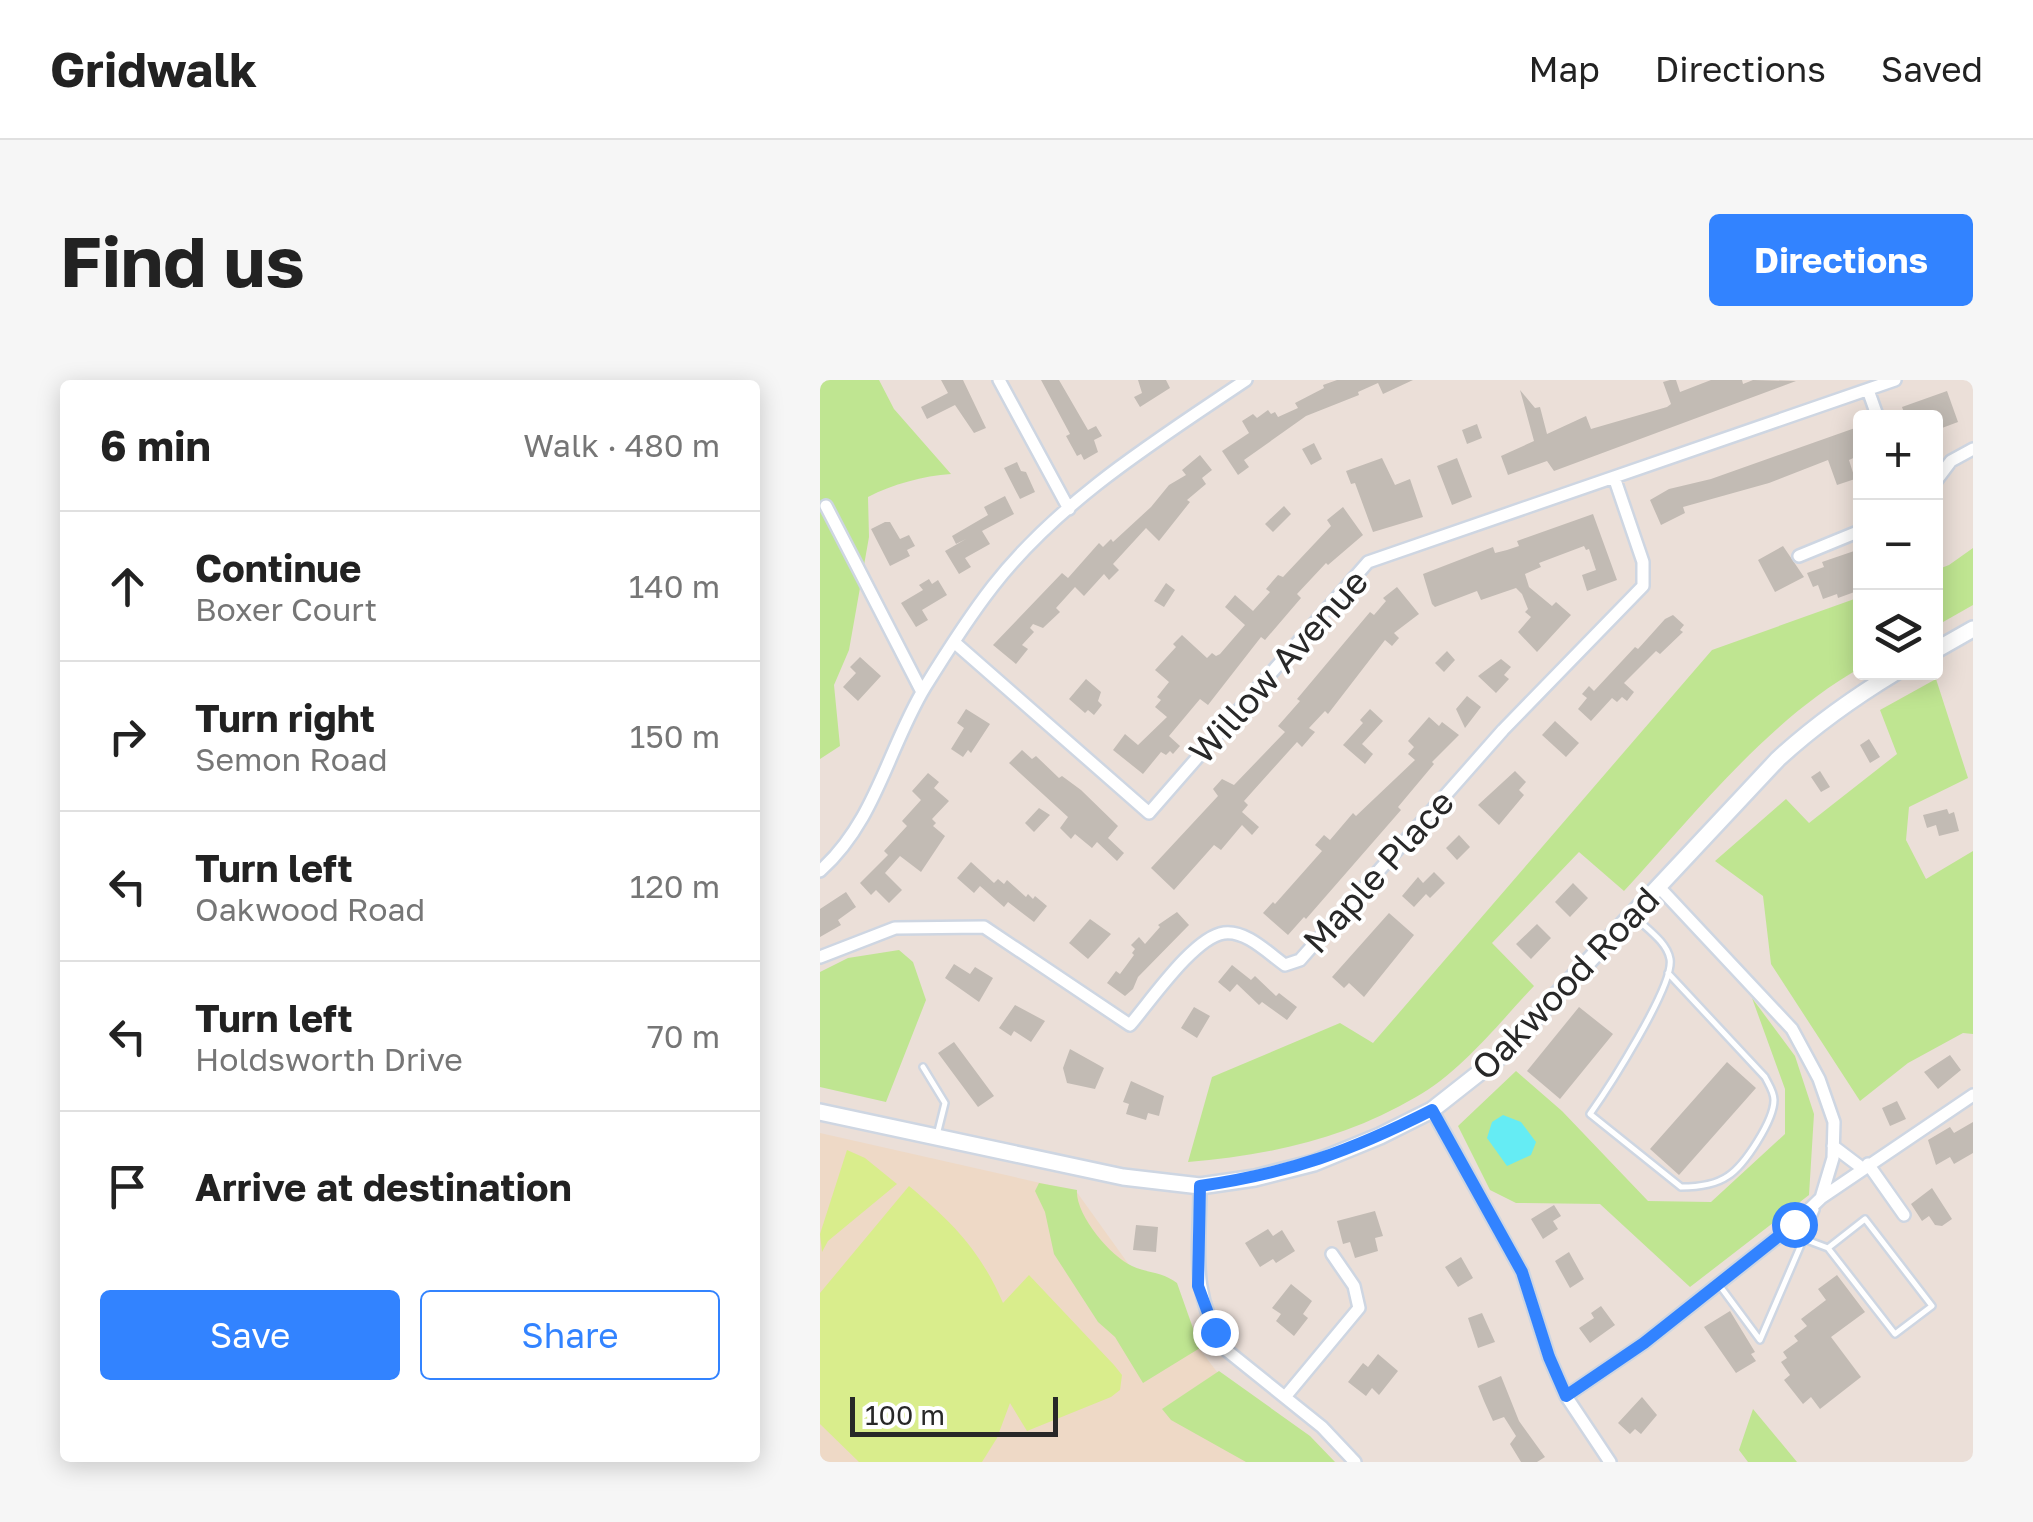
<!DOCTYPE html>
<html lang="en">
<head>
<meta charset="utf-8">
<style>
  :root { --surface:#fff; --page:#f6f6f6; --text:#222; --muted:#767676; --line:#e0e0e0; --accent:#3283ff }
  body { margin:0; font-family:"Golos Text",sans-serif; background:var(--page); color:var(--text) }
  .controls { position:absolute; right:30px; top:30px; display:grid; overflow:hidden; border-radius:10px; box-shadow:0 5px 25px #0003 }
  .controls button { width:90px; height:90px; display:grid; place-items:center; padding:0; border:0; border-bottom:2px solid var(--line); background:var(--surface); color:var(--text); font:50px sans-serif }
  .scale { position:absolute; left:30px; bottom:25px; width:208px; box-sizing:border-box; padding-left:10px; border:5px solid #282828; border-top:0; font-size:28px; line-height:35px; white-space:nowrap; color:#282828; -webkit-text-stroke:8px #fff; paint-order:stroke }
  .stop { position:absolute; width:30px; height:30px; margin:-22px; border:8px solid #3283ff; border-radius:50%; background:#fff }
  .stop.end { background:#3283ff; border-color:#fff; box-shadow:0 2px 10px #0008 }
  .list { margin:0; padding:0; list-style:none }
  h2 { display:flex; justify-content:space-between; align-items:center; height:130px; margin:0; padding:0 40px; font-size:42px }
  h2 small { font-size:32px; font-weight:400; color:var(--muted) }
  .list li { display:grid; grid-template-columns:65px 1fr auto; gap:30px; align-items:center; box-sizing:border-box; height:150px; padding:0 40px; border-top:2px solid var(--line) }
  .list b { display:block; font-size:38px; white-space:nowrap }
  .list p { margin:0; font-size:32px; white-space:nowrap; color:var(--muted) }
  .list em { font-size:32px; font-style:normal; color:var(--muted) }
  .actions { display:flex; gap:20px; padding:30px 40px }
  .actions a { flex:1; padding:22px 0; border:2px solid var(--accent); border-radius:10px; text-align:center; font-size:35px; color:var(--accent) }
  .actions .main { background:var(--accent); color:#fff }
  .icon { flex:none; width:55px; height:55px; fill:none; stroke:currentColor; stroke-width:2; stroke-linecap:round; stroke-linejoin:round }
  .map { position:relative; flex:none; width:1153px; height:1082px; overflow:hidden; border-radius:10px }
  header { display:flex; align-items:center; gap:60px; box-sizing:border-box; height:140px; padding:0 50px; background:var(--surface); border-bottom:2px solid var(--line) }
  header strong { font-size:48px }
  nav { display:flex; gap:55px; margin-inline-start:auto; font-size:35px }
  .intro { display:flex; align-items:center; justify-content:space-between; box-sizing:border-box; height:240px; padding:0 60px }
  h1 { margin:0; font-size:70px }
  .button { padding:25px 45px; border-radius:10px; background:var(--accent); color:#fff; font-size:35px; font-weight:700 }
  main { display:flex; gap:60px; padding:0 60px }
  aside { flex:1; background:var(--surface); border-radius:10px; box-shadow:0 5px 25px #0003 }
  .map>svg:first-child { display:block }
  .education { fill:#eed9c6 }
  .green { fill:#bfe591 }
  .pitch { fill:#d9ed8c }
  .water { fill:#65ecf4 }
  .building { fill:#c2bbb4 }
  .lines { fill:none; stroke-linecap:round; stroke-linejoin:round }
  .lane-casing { stroke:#ced6e2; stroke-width:10 }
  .street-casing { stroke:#ced6e2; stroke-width:16 }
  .secondary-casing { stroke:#ced6e2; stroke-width:20 }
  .lane { stroke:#fff; stroke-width:5 }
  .street { stroke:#fff; stroke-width:11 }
  .secondary { stroke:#fff; stroke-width:15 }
  .route { stroke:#3283ff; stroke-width:12 }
  .labels { text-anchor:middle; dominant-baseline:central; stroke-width:8; stroke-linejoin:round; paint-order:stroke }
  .street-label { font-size:35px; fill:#282828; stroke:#fff }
</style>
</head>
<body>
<header>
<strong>Gridwalk</strong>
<nav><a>Map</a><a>Directions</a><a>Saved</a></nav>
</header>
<div class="intro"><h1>Find us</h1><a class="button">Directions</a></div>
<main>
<aside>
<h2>6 min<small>Walk · 480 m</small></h2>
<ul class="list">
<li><svg class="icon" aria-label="ahead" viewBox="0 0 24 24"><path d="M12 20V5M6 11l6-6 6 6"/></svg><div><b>Continue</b><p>Boxer Court</p></div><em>140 m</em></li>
<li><svg class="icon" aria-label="right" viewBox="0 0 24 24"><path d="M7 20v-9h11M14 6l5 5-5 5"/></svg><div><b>Turn right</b><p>Semon Road</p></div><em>150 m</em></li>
<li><svg class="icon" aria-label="left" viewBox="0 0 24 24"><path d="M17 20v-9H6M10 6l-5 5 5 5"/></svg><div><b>Turn left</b><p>Oakwood Road</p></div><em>120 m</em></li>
<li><svg class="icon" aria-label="left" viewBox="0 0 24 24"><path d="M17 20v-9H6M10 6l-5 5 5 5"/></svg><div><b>Turn left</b><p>Holdsworth Drive</p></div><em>70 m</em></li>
<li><svg class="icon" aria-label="arrive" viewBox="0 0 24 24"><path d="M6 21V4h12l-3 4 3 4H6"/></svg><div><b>Arrive at destination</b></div></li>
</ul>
<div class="actions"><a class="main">Save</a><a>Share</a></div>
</aside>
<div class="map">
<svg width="1153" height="1082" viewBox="0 0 1153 1082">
  <rect width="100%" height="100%" fill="#ebdfd8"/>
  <!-- education -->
  <path class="education" d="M0,753L256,811L312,889L381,971L466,1082H0Z"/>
  <!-- green -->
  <path class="green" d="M0,0H59L74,29L131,94C103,96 73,104 48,117L49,157L29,270L14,305L20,366L0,379Z
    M1153,168V225L1116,246V190L1129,185Z
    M1040,217V288C947,341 876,433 804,511L759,472L672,563L714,606C678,644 642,691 596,717C527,758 447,776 368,782L392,697L520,643L553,663L892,270Z
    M1116,299L1148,398L1089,427L1086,460L1106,499L1153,471V654L1143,653L1088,683L1040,721L951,584L943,516L895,481L966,419L989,443L1077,374L1060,330Z
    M79,570L93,582L106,620L66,722L0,707V592L28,578Z
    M932,618L975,676L994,734L989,815L870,907L780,824L696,823L670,810L638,746L696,691L742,731L828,821L891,822L965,754V709Z
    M219,803L257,810C255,834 290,876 312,886C327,893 343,892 357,903L380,968L323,1003L295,957L278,942L234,874L225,832L215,811Z
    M399,991L490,1056L515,1082H426L351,1040L342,1029Z
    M933,1029L977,1082H928L919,1070Z"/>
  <!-- pitch -->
  <path class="pitch" d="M27,770L45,778L77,804L8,861L2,872L0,854Z
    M89,806C133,843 160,870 183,923L209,895L294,985L302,995L300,1010L291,1017L207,1051L190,1023L177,1058L162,1082H39L0,1044V913Z"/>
  <!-- water -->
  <path class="water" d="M683,735L701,742L716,762L711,775L687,786L667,758L672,742Z"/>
  <!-- building -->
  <path class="building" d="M121,0H143L166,48L154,53L135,25L107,39L101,27L128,13Z
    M221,0H239L268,50L276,46L282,56L274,60L278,72L264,80L261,74L257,76L246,56L250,54Z
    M318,0H346L350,8L320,27L314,17L322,13Z
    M517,0H593L563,14L558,3L538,12L539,15L486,36L424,80L429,87L418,95L402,71L429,53L422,41L433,34L437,38L448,30L451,34L455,32L458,37L478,28L475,23L504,8L503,5Z
    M850,0H856L860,12L891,0H922L923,4L933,0L976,1L734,91L727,81L688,95L681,76L714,61L700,10L715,28L720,27L727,54L766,36L771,49L847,27L851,24L843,2Z
    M1127,11L1138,42L1122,48L1118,38H1086L1082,27Z
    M657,44L662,58L647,64L642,50Z
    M1035,48L1040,61V75L1029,80L1035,99L1017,105L1008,80L949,103L863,127L865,133L841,145L830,120L849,109L891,99Z
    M494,63L502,79L491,85L482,69Z
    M380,75L392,90L382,98L386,104L367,120L370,122L339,161L326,148L293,184L299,190L289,200L284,194L264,216L255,207L236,228L240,232L223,248L213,244L210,248L214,252L202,265L208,269L196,284L173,265L242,193L248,198L279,163L283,167L291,159L293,162L331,127L349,105L366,95L362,90Z
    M562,78L575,105L590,99L603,137L553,152L535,103L531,104L526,91Z
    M637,78L652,117L632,125L617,86Z
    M197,82L201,91L206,92L215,112L200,119L184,88Z
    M185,116L194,134L162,151L170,164L145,178L151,187L139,194L125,171L146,159L136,164L132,156L168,135L164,127Z
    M464,126L471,134L453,152L445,144Z
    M523,127L543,155L508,185L506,183L477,214L481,218L445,260L441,257L388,325L380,319L349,356L360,366L353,374L350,371L346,375L341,372L323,394L293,370L305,354L318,365L347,337L335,327L341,320L337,317L349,302L335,290L356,267L353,264L362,255L387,278L392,273L396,276L400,274L425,245L405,227L415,215L433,231L450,212L446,209L458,195L463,197L511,146L507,140Z
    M773,134L797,200L767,211L762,195L776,190L769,169L766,170L764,166L719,183L721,187L705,194L709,207L732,226L736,222L751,235L717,272L698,252L711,237L705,232L708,229L702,214L696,208L661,220L657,211L615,227L612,224L603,194L673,167L675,173L687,170L699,166L697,161Z
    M65,142H70L80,159L89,155L95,166L87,170L90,176L70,186L51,149Z
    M963,166L984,197L955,212L938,180Z
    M1040,169V210L1018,218L1017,214L1003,219L998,205L993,207L987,193L1004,187L1002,182Z
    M109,199L112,204L118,200L127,215L102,230L108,240L96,247L81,223L103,210L99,205Z
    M346,203L355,210L344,227L334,221Z
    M577,207L599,234L574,253L579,258L572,266L565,260L508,334L505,331L489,348L495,352L482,367L477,362L424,421L428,425L422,432L439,447L432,455L422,445L401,470L394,465L354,510L331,488L398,416L393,409L402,399L414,405L465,352L458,346L480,321L477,319L550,232L554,235L566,221L563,218Z
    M853,235L864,245L860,250L863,252L840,274L836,271L804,303L814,312L807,321L802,317L797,322L792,318L771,341L758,329L767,318L762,314L769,306L774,311L815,267L818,269L845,239Z
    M627,271L635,280L624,292L615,283Z
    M40,277L61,296L38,321L23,307L36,293L30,287Z
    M681,279L691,287L684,295L689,299L676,313L658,296Z
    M266,299L281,312L278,321L282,325L274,335L268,330L265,333L249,319Z
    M647,316L661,327L645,348L636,329Z
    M146,329L170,344L151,373L148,370L143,377L131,369L144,348L137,343Z
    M550,329L563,341L542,364L553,374L545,384L523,365L543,343L540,340Z
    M609,337L619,346L622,342L639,355L612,382L614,384L578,427L581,430L486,539L484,537L468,555L443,533L453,522L455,524L502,471L495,465L504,455L510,460L533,433L536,436L595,380L588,374L594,367L588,361Z
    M735,341L759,363L746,377L722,355Z
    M1049,359L1060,377L1050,383L1040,365Z
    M202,370L212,379L216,376L239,398L242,396L261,410L298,446L288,458L304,473L297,481L277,462L272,468L255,454L251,459L240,448L248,437L189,383Z
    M695,391L706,402L699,410L704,415L679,445L658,425Z
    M1000,391L1010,407L1001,412L991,397Z
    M108,393L119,402L114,408L129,421L112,439L116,443L113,446L125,456L101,492L80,476L65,493L82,510L69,523L56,510L51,515L40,503L68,475L64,471L87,446L82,441L101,420L92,411Z
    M219,428L230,435L214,452L205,443Z
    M1127,429L1129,434L1134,432L1139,451L1119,456L1116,445L1107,448L1103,435Z
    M639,455L650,467L637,480L626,468Z
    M151,482L174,503L178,499L184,504L187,500L206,517L208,514L213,519L215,516L227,526L214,542L188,522L184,527L160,506L154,513L137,498Z
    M614,492L625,503L610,518L606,514L594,527L582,516L598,497L603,503Z
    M753,503L768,518L750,537L735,522Z
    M26,512L36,527L18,540L21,545L0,557V529Z
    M357,532L369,545L318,597L313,609L305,616L287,603L296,591L300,594L314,575L312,573L315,569L311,565L319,557L325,564L340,547L338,545Z
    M569,533L594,555L544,617L529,603L524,608L512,597Z
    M270,539L291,554L268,579L249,563Z
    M717,544L731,558L711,579L696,564Z
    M134,584L150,594L155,587L173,598L159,622L125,598Z
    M412,585L431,600L435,596L456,616L459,613L477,627L467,640L442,622L439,625L417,604L410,612L398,602Z
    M195,625L225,641L211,662L194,651L191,656L179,648Z
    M374,627L390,636L377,658L361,648Z
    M759,627L793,654L740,719L707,691Z
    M134,662L174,716L158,727L118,673Z
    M250,669L284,688L275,709L247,703L243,688Z
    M1130,675L1141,690L1118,709L1104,692Z
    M907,682L936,708L859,795L830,769Z
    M311,701L344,716L339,736L328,733L326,740L306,734L309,724L303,722Z
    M1077,721L1086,739L1070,746L1062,728Z
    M1153,742V773L1134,784L1130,777L1116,785L1108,760L1130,747L1134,753Z
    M1112,808L1132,839L1122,846L1115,845L1109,836L1102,841L1091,824Z
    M734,825L741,836L733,841L738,849L723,859L711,839Z
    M555,831L563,856L555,858L558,871L535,878L530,862L523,864L517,841Z
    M316,845L338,847L336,872L313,870Z
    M448,849L453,856L462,850L475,871L456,883L453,879L440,887L425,863Z
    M749,872L764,899L750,908L735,881Z
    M641,877L653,898L638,907L625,887Z
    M1017,895L1045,932L1011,957L1041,997L1000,1029L991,1017L983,1024L964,1000L970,995L961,982L967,978L963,972L978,961L974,956L987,946L981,939L1006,920L998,909Z
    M471,904L492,921L483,934L488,938L474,956L456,941L461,934L452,928Z
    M781,926L795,945L770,963L759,948L774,938L771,933Z
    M910,931L935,972L931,974L936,981L916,993L884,947Z
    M662,933L675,962L658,968L648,938Z
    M558,974L578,991L559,1015L552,1008L546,1016L528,1002L543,983L548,987Z
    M681,996L699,1041L725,1077L717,1082H701L690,1064L696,1056L684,1037L673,1041L664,1021L658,1006Z
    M822,1017L837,1035L821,1054L815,1049L810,1054L798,1043Z"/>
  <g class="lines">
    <!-- lane casing -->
    <g class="lane-casing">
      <path id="lane" d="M815,537C827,549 847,562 850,579C855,605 787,710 770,734L861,807C877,807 895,805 908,796C925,785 954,740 954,720C954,712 949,705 945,697L848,593
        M103,687L125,723L117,755
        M984,859L1008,868L1075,954L1112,926L1045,839L1008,868
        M900,906L940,960L996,830"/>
    </g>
    <!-- street casing -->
    <g class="street-casing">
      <path id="street" d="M179,0L249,129
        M1048,10L1058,38
        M1116,101L1131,81L1153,69
        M6,126L102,312
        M979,176L1040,151
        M134,262L329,433L548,182L1075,0
        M0,491C56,441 68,368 105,307C126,273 148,238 173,206C240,120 337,60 426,0
        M0,577L75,548L164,547L310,645C330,622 374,557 404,553C426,550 448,573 465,585L480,580L683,350L823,206V182L794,97
        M612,730L702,892L729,977L746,1016L790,1082
        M1013,766L1042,788
        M1048,784L1084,835
        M380,806C380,870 369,911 405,969L502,1047L535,1082
        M1001,818L1153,715
        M746,1016L824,963L974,844L1001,818L1013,778L1014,742L999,699L972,649L839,507
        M465,1017L539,928L534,906L512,874"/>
    </g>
    <!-- secondary casing -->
    <g class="secondary-casing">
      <path id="secondary" d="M1116,270L1153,249
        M0,732L303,797L380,806L435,798L494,783L560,756L612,730L678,678L958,379C995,345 1033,318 1076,292"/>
    </g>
    <!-- lane -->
    <use href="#lane" class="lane"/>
    <!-- street -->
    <use href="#street" class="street"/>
    <!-- secondary -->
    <use href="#secondary" class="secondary"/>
  </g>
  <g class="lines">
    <!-- route -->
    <path class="route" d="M395,952L378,906L380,806C470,793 531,771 612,730L702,892L729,977L746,1016L824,963L974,844"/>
  </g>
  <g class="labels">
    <!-- street labels -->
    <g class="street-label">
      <text transform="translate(458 286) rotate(-48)">Willow Avenue</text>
      <text transform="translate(558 491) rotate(-48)">Maple Place</text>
      <text transform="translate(745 603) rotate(-46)">Oakwood Road</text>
    </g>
  </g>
</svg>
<div class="controls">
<button>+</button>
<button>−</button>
<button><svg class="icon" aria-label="layers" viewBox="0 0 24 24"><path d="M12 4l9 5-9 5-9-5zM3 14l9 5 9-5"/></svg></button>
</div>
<div class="scale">100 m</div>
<div class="stop" style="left:974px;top:844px"></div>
<div class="stop end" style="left:395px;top:952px"></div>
</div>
</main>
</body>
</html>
